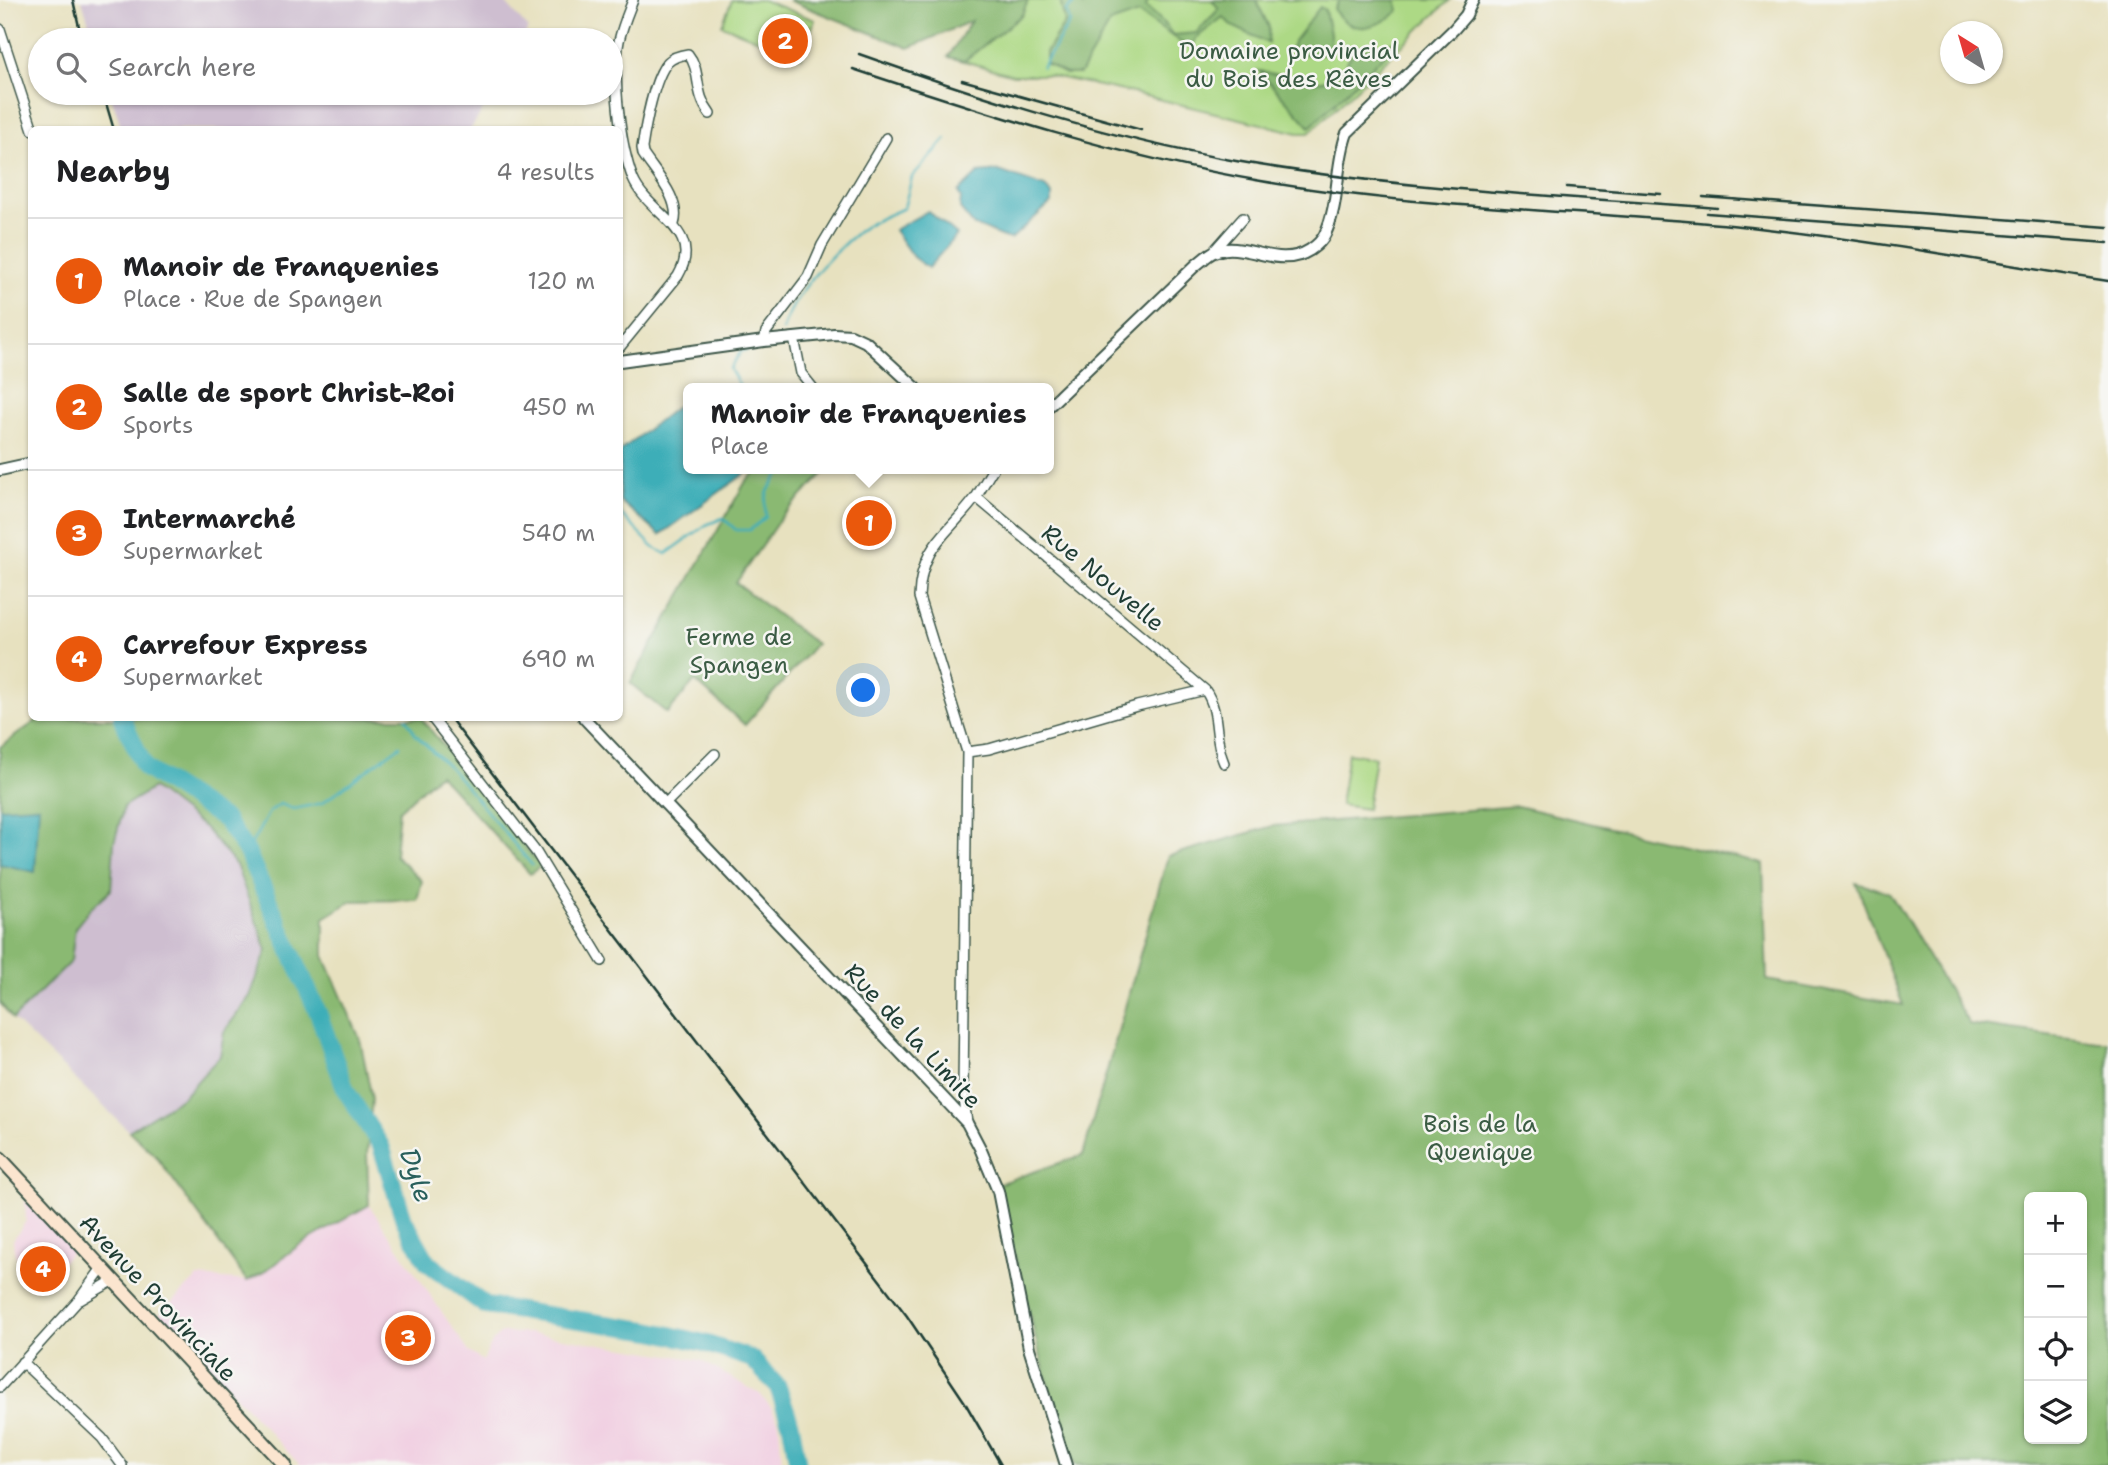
<!DOCTYPE html>
<html lang="en">
<head>
<meta charset="utf-8">
<style>
  :root { --surface:#fff; --page:#f2f2f2; --text:#202124; --muted:#757577; --line:#e0e0e0; --accent:#ea580c }
  body { margin:0; font-family:"Shantell Sans",sans-serif; background:var(--page); color:var(--text) }
  .controls { position:absolute; right:21px; bottom:21px; display:grid; overflow:hidden; border-radius:10px; box-shadow:0 2px 5px #0004 }
  .controls button { width:63px; height:63px; display:grid; place-items:center; padding:0; border:0; border-bottom:2px solid var(--line); background:var(--surface); color:var(--text); font:35px sans-serif }
  .compass { position:absolute; left:1940px; top:21px; width:63px; height:63px; border-radius:50%; background:var(--surface); box-shadow:0 2px 5px #0004; rotate:323deg }
  .you { position:absolute; left:864px; top:691px; width:24px; height:24px; margin:-18px; border:5px solid #fff; border-radius:50%; background:#1a73e8; box-shadow:0 0 0 10px #1a73e833 }
  .badge { display:grid; place-items:center; width:46px; height:46px; border-radius:50%; background:var(--accent); color:#fff; font-size:23px; font-weight:700 }
  .pin { position:absolute; translate:-50% -50%; border:4px solid #fff; box-shadow:0 2px 7px #0006 }
  .popup { position:absolute; left:683px; top:383px; width:371px; height:91px; box-sizing:border-box; display:grid; place-content:center; border-radius:10px; background:var(--surface); filter:drop-shadow(0 2px 5px #0005); font-size:23px; white-space:nowrap; color:var(--muted) }
  .popup b { font-size:26px; color:var(--text) }
  .popup::after { content:''; position:absolute; left:50%; top:100%; margin-left:-14px; border:14px solid transparent; border-top-color:var(--surface) }
  .list { margin:0; padding:0; list-style:none }
  h2 { display:flex; justify-content:space-between; align-items:center; height:91px; margin:0; padding:0 28px; font-size:30px }
  h2 small { font-size:23px; font-weight:400; color:var(--muted) }
  .list li { display:grid; grid-template-columns:46px 1fr auto; gap:21px; align-items:center; box-sizing:border-box; height:126px; padding:0 28px; border-top:2px solid var(--line) }
  .list b { display:block; font-size:26px; white-space:nowrap }
  .list p { margin:0; font-size:23px; white-space:nowrap; color:var(--muted) }
  .list em { font-size:23px; font-style:normal; color:var(--muted) }
  .icon { flex:none; width:38px; height:38px; fill:none; stroke:currentColor; stroke-width:2; stroke-linecap:round; stroke-linejoin:round }
  .map { position:relative; flex:none; width:2108px; height:1465px; overflow:hidden }
  .search { position:absolute; background:var(--surface); box-shadow:0 2px 5px #0004; left:28px; top:28px; width:595px; height:77px; display:flex; align-items:center; gap:18px; box-sizing:border-box; padding:0 24px; border-radius:38px; color:var(--muted); font-size:26px }
  .panel { position:absolute; background:var(--surface); box-shadow:0 2px 5px #0004; left:28px; top:126px; width:595px; height:595px; border-radius:10px }
  .map>svg:first-child { display:block }
  .built { fill:#f1d0e2 }
  .industrial { fill:#cebed0 }
  .green { fill:#add985; stroke:#668b5c; stroke-width:2 }
  .forest { fill:#8ab972; stroke:#547b53; stroke-width:2; fill-rule:evenodd }
  .water { fill:#3daeb8; stroke:#2e7676; stroke-width:2 }
  .lines { fill:none; stroke-linecap:round; stroke-linejoin:round }
  .stream { stroke:#3daeb8; stroke-width:2.5 }
  .river { stroke:#3daeb8; stroke-width:18 }
  .minor-casing { stroke:#3d5649; stroke-width:12 }
  .tertiary-casing { stroke:#3d5649; stroke-width:14 }
  .secondary-casing { stroke:#3d5649; stroke-width:16 }
  .minor { stroke:#fff; stroke-width:9 }
  .tertiary { stroke:#fff; stroke-width:10 }
  .secondary { stroke:#fbe5cf; stroke-width:12 }
  .rail { stroke:#1f3d34; stroke-width:2.5 }
  .labels { text-anchor:middle; dominant-baseline:central; stroke-width:5; stroke-linejoin:round; paint-order:stroke }
  .park-label { font-size:24px; fill:#3b5c44; stroke:#f6f6f2 }
  .street-label { font-size:24px; fill:#1f3d34; stroke:#f6f6f2 }
  .water-label { font-size:26px; font-style:italic; fill:#285f5c; stroke:#f6f6f2 }
</style>
</head>
<body>
<div class="map">
<svg width="2108" height="1465" viewBox="0 0 2108 1465">
  <rect width="100%" height="100%" fill="#f6f6f2"/>
  <filter id="ink" filterUnits="userSpaceOnUse"><feTurbulence type="fractalNoise" baseFrequency=".0143" numOctaves="2"/><feDisplacementMap in="SourceGraphic" scale="14" xChannelSelector="R" yChannelSelector="G"/><feConvolveMatrix kernelMatrix="1 2 1 2 8 2 1 2 1" color-interpolation-filters="sRGB"/></filter>
  <filter id="wash" filterUnits="userSpaceOnUse"><feTurbulence type="fractalNoise" baseFrequency=".00686" numOctaves="4" result="noise"/><feDisplacementMap in="SourceGraphic" scale="28" xChannelSelector="R" yChannelSelector="G"/><feGaussianBlur stdDeviation="1.57" result="paint"/><feColorMatrix in="noise" values="0 0 0 0 0 0 0 0 0 0 0 0 0 0 0 0 0 1.4 0 .05"/><feComposite in="paint" operator="in"/></filter>
  <g filter="url(#wash)">
    <rect width="100%" height="100%" fill="#e7e1bf"/>
    <!-- built -->
    <path class="built" d="M25,1200L74,1250L41,1283L15,1255L14,1250L13,1240L26,1221Z
      M369,1205L469,1352L483,1361L493,1340L501,1333H531L700,1360L760,1394L771,1407L779,1423L782,1465H300L159,1314L198,1277L247,1281L264,1272L298,1246Z"/>
    <!-- industrial -->
    <path class="industrial" d="M82,0H503L528,28L523,40H94Z
      M110,93H494L470,130L122,129Z
      M153,788L205,828L236,865L267,950L250,996L224,1032L220,1056L184,1096L129,1131L13,1019L71,961L75,928L90,909L111,890L114,843L124,807Z"/>
    <!-- green -->
    <path class="green" d="M732,0H763L815,20L801,57L722,25Z
      M1028,0H1450L1309,133H1298L1133,93L1047,75H1013L964,61L1022,15Z
      M1348,753L1375,757L1367,809L1340,805Z"/>
    <!-- forest -->
    <path class="forest" d="M788,0H1028L1022,15L964,61L948,57L971,21L909,48Z
      M1060,0H1079L1083,6L1087,0H1148L1146,7L1159,18L1173,35L1196,33L1219,9L1212,0H1256L1269,27L1268,43L1232,26L1223,17L1196,38L1194,44L1186,46L1139,13L1110,23L1080,74H1066L1046,64V52L1065,22Z
      M1339,0H1396L1399,11C1378,28 1352,37 1334,10Z
      M1320,7L1325,10C1327,24 1336,45 1326,55L1294,54L1291,47L1294,41Z
      M1400,40L1310,127L1259,71L1315,82L1338,78L1352,53Z
      M759,469H828L782,516L736,583L816,644L745,725L695,681L667,713L630,683L746,481Z
      M40,718H421L541,866L530,874L439,774L399,810L395,855L422,881L417,900L352,901L324,918V956L360,1039L372,1099L367,1154L369,1205L298,1246L264,1272L247,1281L155,1155L129,1131L184,1096L220,1056L224,1032L250,996L267,950L236,865L205,828L153,788L124,806L114,843L111,890L90,909L75,928L71,961L13,1019L0,1003V747Z
      M1517,806L1763,864L1767,980L1903,1005L1856,883L1889,892L1969,1024L2098,1042H2108V1465H1075C1040,1374 1023,1278 995,1185L1083,1155L1168,856L1273,826ZM2029,1197H2082V1439H2029Z"/>
    <!-- water -->
    <path class="water" d="M999,171L1045,187L1052,194V202L1011,239C997,237 988,228 974,226L960,209L961,198L958,192L978,173Z
      M928,211L957,235L928,268L913,257L894,230Z
      M689,397V469H751L660,535L620,501V451Z
      M39,806L35,872L0,864V808Z"/>
    <g class="lines">
      <!-- stream -->
      <path class="stream" d="M1042,67L1070,22L1066,11L1074,3L1084,0
        M783,330C792,295 831,254 859,231C871,221 889,215 904,208L912,177L946,139
        M741,388L730,369L741,351L785,344
        M620,513L653,547L666,554L706,525L723,518L736,530H750L766,517C763,492 770,487 783,469
        M406,718L416,735L453,771L532,865
        M247,852L269,812L280,804L294,809L322,803L400,746"/>
      <!-- river -->
      <path class="river" d="M122,718L145,768L225,820L247,852L319,1015L346,1091L381,1146L404,1220L428,1263L486,1306L653,1331L704,1343L752,1359L778,1387L791,1425L798,1465"/>
    </g>
  </g>
  <g filter="url(#ink)">
    <g class="lines">
      <!-- minor casing -->
      <g class="minor-casing">
        <path id="minor" d="M0,29L33,130
          M674,224C682,200 655,173 643,154L642,148C645,128 654,76 668,62C673,57 681,55 688,54C702,71 693,92 710,114
          M1213,252L1243,218
          M794,338L801,373L813,388
          M764,341L766,332L808,277L822,245L886,138
          M620,347L678,276C705,230 648,215 633,179C620,145 612,77 619,41C622,27 628,13 633,0
          M976,497L1205,690C1221,712 1213,739 1224,763
          M432,718L536,852L602,961
          M967,752L989,749L1137,706L1205,690
          M665,804L715,754
          M967,1123L963,1089L967,752L919,597C921,544 948,535 976,497C982,488 987,478 993,469
          M80,1300L114,1280
          M22,1362L102,1438L122,1465
          M0,1387L78,1301L102,1268"/>
      </g>
      <!-- tertiary casing -->
      <g class="tertiary-casing">
        <path id="tertiary" d="M620,361L764,341L834,334L851,335L866,342L916,388
          M1049,406L1196,265C1202,261 1208,254 1214,252C1244,239 1277,271 1310,250C1316,246 1322,241 1325,234C1340,203 1335,165 1347,133L1454,29L1466,15L1473,0
          M0,470L32,463
          M584,718L967,1123L980,1148L998,1191L1029,1348L1066,1465"/>
      </g>
      <!-- secondary casing -->
      <g class="secondary-casing">
        <path id="secondary" d="M0,1158L285,1465"/>
      </g>
      <!-- minor -->
      <use href="#minor" class="minor"/>
      <!-- tertiary -->
      <use href="#tertiary" class="tertiary"/>
      <!-- secondary -->
      <use href="#secondary" class="secondary"/>
      <!-- rail -->
      <path class="rail" d="M73,0L82,40
        M859,54C983,98 1107,138 1236,161C1395,189 1557,196 1717,208
        M853,69C988,114 1121,157 1261,181C1426,210 1593,210 1759,228C1876,241 1992,263 2108,281
        M962,80L1141,130
        M103,93L114,130
        M1567,187L1661,194
        M1703,197L2108,227
        M1707,213L2108,243
        M450,718L907,1316L964,1401L1001,1465"/>
    </g>
  </g>
  <g class="labels">
    <!-- park labels -->
    <g class="park-label">
      <text x="1289" y="51">Domaine provincial<tspan x="1289" dy="28">du Bois des Rêves</tspan></text>
      <text x="739" y="637">Ferme de<tspan x="739" dy="28">Spangen</tspan></text>
      <text x="1480" y="1124">Bois de la<tspan x="1480" dy="28">Quenique</tspan></text>
    </g>
    <!-- street labels -->
    <g class="street-label">
      <text transform="translate(1103 578) rotate(40)">Rue Nouvelle</text>
      <text transform="translate(913 1036) rotate(47)">Rue de la Limite</text>
      <text transform="translate(158 1298) rotate(47)">Avenue Provinciale</text>
    </g>
    <!-- water labels -->
    <g class="water-label">
      <text transform="translate(417 1175) rotate(72)">Dyle</text>
    </g>
  </g>
</svg>
<div class="controls">
<button>+</button>
<button>−</button>
<button><svg class="icon" aria-label="locate" viewBox="0 0 24 24"><circle cx="12" cy="12" r="6"/><path d="M12 2v4M12 18v4M2 12h4M18 12h4"/></svg></button>
<button><svg class="icon" aria-label="layers" viewBox="0 0 24 24"><path d="M12 4l9 5-9 5-9-5zM3 14l9 5 9-5"/></svg></button>
</div>
<svg class="compass" viewBox="-18 -18 36 36"><path d="M0-13l5 13h-10z" fill="#e53935"/><path d="M0 13l5-13h-10z" fill="#757577"/></svg>
<div class="you"></div>
<div class="pin badge" style="left:869px;top:523px">1</div>
<div class="popup"><b>Manoir de Franquenies</b>Place</div>
<div class="pin badge" style="left:785px;top:41px">2</div>
<div class="pin badge" style="left:408px;top:1338px">3</div>
<div class="pin badge" style="left:43px;top:1269px">4</div>
<div class="search"><svg class="icon" aria-label="search" viewBox="0 0 24 24"><circle cx="10" cy="10" r="6"/><path d="M15 15l6 6"/></svg>Search here</div>
<section class="panel">
<h2>Nearby<small>4 results</small></h2>
<ul class="list">
<li><span class="badge">1</span><div><b>Manoir de Franquenies</b><p>Place · Rue de Spangen</p></div><em>120 m</em></li>
<li><span class="badge">2</span><div><b>Salle de sport Christ-Roi</b><p>Sports</p></div><em>450 m</em></li>
<li><span class="badge">3</span><div><b>Intermarché</b><p>Supermarket</p></div><em>540 m</em></li>
<li><span class="badge">4</span><div><b>Carrefour Express</b><p>Supermarket</p></div><em>690 m</em></li>
</ul>
</section>
</div>
</body>
</html>
